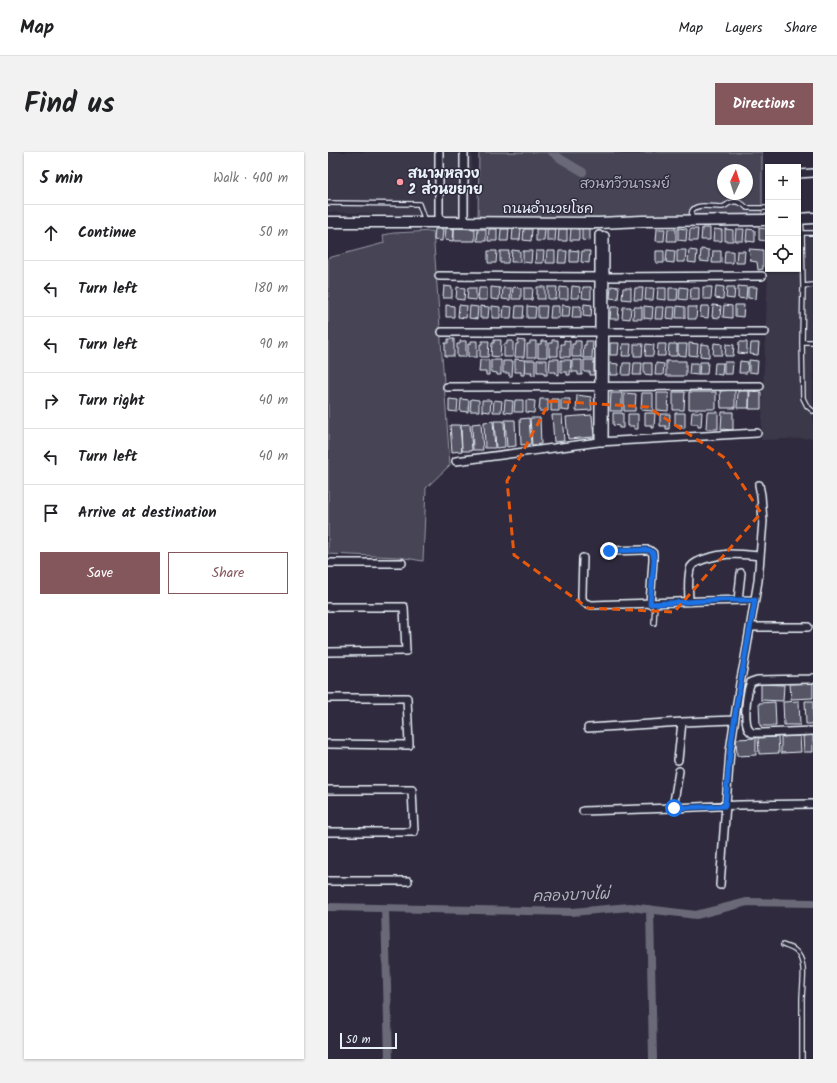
<!DOCTYPE html>
<html lang="en">
<head>
<meta charset="utf-8">
<style>
  :root { --surface:#fff; --page:#f2f2f2; --text:#202124; --muted:#757577; --line:#e0e0e0; --accent:#84575d }
  body { margin:0; font-family:Kalam,"Playpen Sans Thai",sans-serif; background:var(--page); color:var(--text) }
  .controls { position:absolute; right:12px; top:12px; display:grid; overflow:hidden; border-radius:0px; box-shadow:0 1px 3px #0004 }
  .controls button { width:36px; height:36px; display:grid; place-items:center; padding:0; border:0; border-bottom:1px solid var(--line); background:var(--surface); color:var(--text); font:20px sans-serif }
  .compass { position:absolute; left:389px; top:12px; width:36px; height:36px; border-radius:50%; background:var(--surface); box-shadow:0 1px 3px #0004; rotate:4deg }
  .scale { position:absolute; left:12px; bottom:10px; width:57px; box-sizing:border-box; padding-left:4px; border:2px solid #e8f1f8; border-top:0; font-size:11px; line-height:14px; white-space:nowrap; color:#e8f1f8; -webkit-text-stroke:3px #2f2a3d; paint-order:stroke }
  .stop { position:absolute; width:12px; height:12px; margin:-9px; border:3px solid #1a73e8; border-radius:50%; background:#fff }
  .stop.end { background:#1a73e8; border-color:#fff; box-shadow:0 1px 4px #0008 }
  .list { margin:0; padding:0; list-style:none }
  h2 { display:flex; justify-content:space-between; align-items:center; height:52px; margin:0; padding:0 16px; font-size:17px }
  h2 small { font-size:13px; font-weight:400; color:var(--muted) }
  .list li { display:grid; grid-template-columns:26px 1fr auto; gap:12px; align-items:center; box-sizing:border-box; height:56px; padding:0 16px; border-top:1px solid var(--line) }
  .list b { display:block; font-size:15px; white-space:nowrap }
  .list em { font-size:13px; font-style:normal; color:var(--muted) }
  .actions { display:flex; gap:8px; padding:12px 16px }
  .actions a { flex:1; padding:9px 0; border:1px solid var(--accent); border-radius:0px; text-align:center; font-size:14px; color:var(--accent) }
  .actions .main { background:var(--accent); color:#fff }
  .icon { flex:none; width:22px; height:22px; fill:none; stroke:currentColor; stroke-width:2; stroke-linecap:round; stroke-linejoin:round }
  .map { position:relative; flex:none; width:485px; height:907px; overflow:hidden; border-radius:0px }
  header { display:flex; align-items:center; gap:24px; box-sizing:border-box; height:56px; padding:0 20px; background:var(--surface); border-bottom:1px solid var(--line) }
  header strong { font-size:19px }
  nav { display:flex; gap:22px; margin-inline-start:auto; font-size:14px }
  .intro { display:flex; align-items:center; justify-content:space-between; box-sizing:border-box; height:96px; padding:0 24px }
  h1 { margin:0; font-size:28px }
  .button { padding:10px 18px; border-radius:0px; background:var(--accent); color:#fff; font-size:14px; font-weight:700 }
  main { display:flex; gap:24px; padding:0 24px }
  aside { flex:1; background:var(--surface); border-radius:0px; box-shadow:0 1px 3px #0004 }
  .map>svg:first-child { display:block }
  .built { fill:#3b3749 }
  .green { fill:#464455; stroke:#979aa6; fill-rule:evenodd }
  .lines { fill:none; stroke-linecap:round; stroke-linejoin:round }
  .canal { stroke:#696978; stroke-width:8 }
  .building { fill:#575565; stroke:#e8f1f8 }
  .lane-casing { stroke:#e8f1f8; stroke-width:6 }
  .street-casing { stroke:#e8f1f8; stroke-width:10 }
  .secondary-casing { stroke:#e8f1f8; stroke-width:13 }
  .lane { stroke:#2f2a3d; stroke-width:3.5 }
  .street { stroke:#2f2a3d; stroke-width:7 }
  .secondary { stroke:#2f2a3d; stroke-width:10 }
  .route { stroke:#1a73e8; stroke-width:5 }
  .marked { fill:none; stroke:#e8590c; stroke-width:3; stroke-dasharray:8 5; stroke-linejoin:round }
  .poi-dot { fill:#ff9aa2; stroke:#2f2a3d; stroke-width:1.5 }
  .labels { text-anchor:middle; dominant-baseline:central; stroke-width:3; stroke-linejoin:round; paint-order:stroke }
  .poi-label { font-size:14px; font-weight:bold; fill:#e8f1f8; stroke:#2f2a3d; text-anchor:start }
  .park-label { font-size:14px; fill:#afb4bf; stroke:#2f2a3d }
  .street-label { font-size:14px; fill:#e8f1f8; stroke:#2f2a3d }
  .water-label { font-size:15px; font-style:italic; fill:#afb4be; stroke:#2f2a3d }
</style>
</head>
<body>
<header>
<strong>Map</strong>
<nav><a>Map</a><a>Layers</a><a>Share</a></nav>
</header>
<div class="intro"><h1>Find us</h1><a class="button">Directions</a></div>
<main>
<aside>
<h2>5 min<small>Walk · 400 m</small></h2>
<ul class="list">
<li><svg class="icon" aria-label="ahead" viewBox="0 0 24 24"><path d="M12 20V5M6 11l6-6 6 6"/></svg><div><b>Continue</b></div><em>50 m</em></li>
<li><svg class="icon" aria-label="left" viewBox="0 0 24 24"><path d="M17 20v-9H6M10 6l-5 5 5 5"/></svg><div><b>Turn left</b></div><em>180 m</em></li>
<li><svg class="icon" aria-label="left" viewBox="0 0 24 24"><path d="M17 20v-9H6M10 6l-5 5 5 5"/></svg><div><b>Turn left</b></div><em>90 m</em></li>
<li><svg class="icon" aria-label="right" viewBox="0 0 24 24"><path d="M7 20v-9h11M14 6l5 5-5 5"/></svg><div><b>Turn right</b></div><em>40 m</em></li>
<li><svg class="icon" aria-label="left" viewBox="0 0 24 24"><path d="M17 20v-9H6M10 6l-5 5 5 5"/></svg><div><b>Turn left</b></div><em>40 m</em></li>
<li><svg class="icon" aria-label="arrive" viewBox="0 0 24 24"><path d="M6 21V4h12l-3 4 3 4H6"/></svg><div><b>Arrive at destination</b></div></li>
</ul>
<div class="actions"><a class="main">Save</a><a>Share</a></div>
</aside>
<div class="map">
<svg width="485" height="907" viewBox="0 0 485 907">
  <rect width="100%" height="100%" fill="#2f2a3d"/>
  <filter id="ink" filterUnits="userSpaceOnUse"><feTurbulence type="fractalNoise" baseFrequency=".025" numOctaves="2"/><feDisplacementMap in="SourceGraphic" scale="8" xChannelSelector="R" yChannelSelector="G"/><feConvolveMatrix kernelMatrix="1 2 1 2 8 2 1 2 1" color-interpolation-filters="sRGB"/></filter>
  <g filter="url(#ink)">
    <!-- built -->
    <path class="built" d="M0,0H144L143,66L0,60Z
      M485,75V286L433,288L440,117H470V76Z"/>
    <!-- green -->
    <path class="green" d="M151,0H434V65L150,66ZM395,18H419V42H395Z
      M105,79L122,313L98,336L95,409L71,405L0,402V106L56,91L55,83L66,81Z"/>
    <g class="lines">
      <!-- canal -->
      <path class="canal" d="M224,0L233,7L255,20
        M0,755L244,760L302,755L368,763L419,750L485,751
        M57,757L61,907
        M322,757L325,907"/>
    </g>
    <!-- building -->
    <path class="building" d="M118,76L126,77L125,89L117,88Z
      M126,76L147,77V89H126Z
      M185,76L193,77L192,88H184Z
      M243,76L251,77V88H242Z
      M254,76L262,77V89L254,88Z
      M350,76L359,77L358,89L350,88Z
      M374,76H382V88H373Z
      M431,76L439,77V89L431,88Z
      M107,77H115L114,89L106,88Z
      M150,77H158V89H149Z
      M161,77H169V89H160Z
      M173,77H181L180,89H172Z
      M196,77H204L203,89L195,88Z
      M208,77H217L216,89H208Z
      M219,77H228L227,89H219Z
      M231,77H239V89H230Z
      M329,77H337L336,89H328Z
      M340,77H348V89H339Z
      M362,77H370L369,89H361Z
      M386,77L394,78V89H385Z
      M397,77L405,78V89H397Z
      M408,77H416L415,89H407Z
      M419,77L427,78V90L418,89Z
      M373,97L381,98V110L372,109Z
      M421,97L435,98V117L430,118L429,110L423,109Z
      M184,98L192,99V110H183Z
      M242,98L251,99L250,110H242Z
      M339,98L347,99L346,111L338,110Z
      M349,98H358L357,110H349Z
      M361,98L369,99L368,111L360,110Z
      M160,99H169L168,111H160Z
      M172,99H181L180,111H172Z
      M195,99H204L203,111L195,110Z
      M208,99H216L215,111H207Z
      M219,99H227V111H218Z
      M231,99H239L238,111H230Z
      M254,99H262L261,111L253,110Z
      M328,99H336V111H328Z
      M385,99H393V111H384Z
      M397,99H405V111H396Z
      M409,99H417L416,111H408Z
      M116,134L124,135V146H115Z
      M244,134L252,135L251,146H243Z
      M283,134L291,135L290,147L282,146Z
      M388,134L396,135L395,147L387,146Z
      M410,134L419,135L418,147L410,146Z
      M129,135L137,136L136,148L128,147Z
      M163,135L172,136L171,148L163,147Z
      M185,135L193,136V147H184Z
      M209,135H217V147H209Z
      M220,135H229L228,147H220Z
      M232,135L240,136V147H231Z
      M255,135H263V147L254,146Z
      M352,135L360,136L359,148L351,147Z
      M375,135H384L383,147H375Z
      M399,135H407L406,147L398,146Z
      M420,135H429L428,147L420,146Z
      M140,136H148V148L139,147Z
      M151,136H159V148H150Z
      M175,136H183L182,148L174,147Z
      M196,136H205L204,148H196Z
      M295,136H303V148L294,147Z
      M307,136H315L314,148H306Z
      M318,136H326L325,148H317Z
      M330,136H338V148L329,147Z
      M341,136H350L349,148H341Z
      M363,136H371V148H362Z
      M256,152L264,153L263,165L255,164Z
      M118,153L126,154V165H118Z
      M131,153L139,154L138,166L130,165Z
      M234,153L242,154L241,165H233Z
      M385,153L393,154L392,166L384,165Z
      M396,153L404,154V166L395,165Z
      M407,153H416L415,165L407,164Z
      M142,154L150,155L149,167L141,166Z
      M152,154L161,155L160,166H152Z
      M164,154L172,155V166H164Z
      M176,154L184,155L183,166H175Z
      M188,154H196L195,166H187Z
      M199,154L208,155L207,166H199Z
      M210,154H219L218,166H210Z
      M223,154H231V166H222Z
      M245,154H253V166H244Z
      M316,154L325,155L324,167L316,166Z
      M349,154L357,155V166H348Z
      M373,154H381L380,166L372,165Z
      M283,155H291L290,167H282Z
      M295,155H303L302,167L294,166Z
      M306,155H314V167H305Z
      M328,155H336L335,167H327Z
      M339,155H347L346,167L338,166Z
      M360,155H369L368,167H360Z
      M120,187H126V204H117V191H120Z
      M166,188H173L172,205L163,204L164,191H166Z
      M190,188L197,189L196,205H187L188,192H190Z
      M224,188H230V204H221V191H224Z
      M236,188L242,189V205H233V192H236Z
      M132,189H138V205H129V192H132Z
      M143,189H149V205H140V192H143Z
      M154,189H161L160,205H152V192H154Z
      M179,189H185V205H176V192H179Z
      M202,189H208V205H199V192H202Z
      M213,189H219V205H210V192H213Z
      M247,189H253V205H244V192H247Z
      M258,189H265L264,206H255L256,193H258Z
      M411,190H419V202L410,201Z
      M282,191H291L290,203H282Z
      M361,191L370,192L369,204L361,203Z
      M386,191L394,192V203H385Z
      M423,191H431L430,203L422,202Z
      M295,192H303L302,204H294Z
      M306,192H315L314,204H306Z
      M318,192L326,193L325,204H317Z
      M330,192H338L337,204H329Z
      M341,192H349V204H340Z
      M350,192H359L358,204L350,203Z
      M373,192L381,193V205L372,204Z
      M398,192L406,193L405,204H397Z
      M187,207L197,208L196,223H193V220H187Z
      M222,207H231V223L228,222V220H221Z
      M152,208H161V223H158V220H151Z
      M163,208H173V223H169V221L163,220Z
      M197,208H207V223H203L204,220H197Z
      M209,208H219V223H216V220H209Z
      M233,208H243L242,223H239V220H233Z
      M244,208H254V223H250V220H244Z
      M256,208H266V223H262V220H256Z
      M421,208L430,209L429,221L421,220Z
      M175,209H185L184,224H181V221H175Z
      M338,209H358V224H338Z
      M412,209L420,210L419,221H411Z
      M372,210H380L379,222H371Z
      M396,210H405L404,222H396Z
      M282,211L290,212V223H282Z
      M295,211H303L302,223H294Z
      M306,211H314L313,223H305Z
      M316,211H324V223L316,222Z
      M328,211L336,212L335,223H327Z
      M362,211H370V223L361,222Z
      M387,211H395L394,223L386,222Z
      M407,238V256H393L392,239Z
      M410,239H421V256H409Z
      M422,239L433,240V257H421Z
      M345,240H357L356,258H345Z
      M361,240H388V257H361Z
      M283,241H294V259H282Z
      M296,241L308,242L307,259H296Z
      M314,241H325V259L313,258Z
      M329,241H341L340,259L329,258Z
      M249,243L263,245L264,258L248,259Z
      M121,247L130,248L129,260L121,259Z
      M133,247L141,248L140,260L132,259Z
      M143,247L151,248V259H142Z
      M212,247H220V259H211Z
      M223,247H231V259H223Z
      M233,247H242L241,259L233,258Z
      M154,248H163L162,260L154,259Z
      M166,248L174,249L173,260H165Z
      M177,248L185,249L184,261L176,260Z
      M187,248H195V260H186Z
      M198,248L207,249L206,261L198,260Z
      M364,260H374L373,275H370V272H363Z
      M379,260H390V277H378Z
      M394,260H405V278L393,277Z
      M285,261H295V276H291V274L285,273Z
      M317,261H327L326,276H323V273H317Z
      M347,261H357V276H353L354,273H347Z
      M300,262H310V277H306V274H300Z
      M332,262H342L341,277H338V274H332Z
      M224,263H234L236,289L226,290Z
      M264,263L266,285L240,287L238,265Z
      M201,266L203,292L193,293L192,267Z
      M202,266H212L213,292L204,293Z
      M177,268H187L188,294L179,295Z
      M165,269L167,296H157L156,270Z
      M166,269H176L177,295L168,296Z
      M153,271L155,298H145L144,272Z
      M142,272L144,299H134L133,273Z
      M122,273H132L134,299L124,300Z
      M485,531V546L463,547L462,532Z
      M433,532L456,533L455,549L433,548Z
      M471,549L472,573H456L455,550Z
      M477,549H485V572H478Z
      M447,550L448,574H432L431,551Z
      M485,583V600H476L475,584Z
      M472,584L473,600L453,601V585Z
      M450,585L451,601L431,602L430,586Z
      M428,586V603L409,604L408,587Z"/>
    <g class="lines">
      <!-- lane casing -->
      <g class="lane-casing">
        <path id="lane" d="M0,51L91,52L97,69
          M364,68C364,65 363,61 364,59C368,50 387,56 394,55C397,55 399,52 402,51C408,48 415,51 419,56H438
          M473,68L474,81H485
          M474,81L475,134
          M485,133L475,134L474,190H485
          M474,190L475,246L479,254L485,259
          M326,471L327,451
          M455,793C462,796 469,797 472,805C478,816 474,835 474,848C474,868 474,887 474,907"/>
      </g>
      <!-- street casing -->
      <g class="street-casing">
        <path id="street" d="M470,22L485,21
          M111,70V0
          M136,70V0
          M271,83V290
          M111,124L277,125L434,124
          M114,180H437
          M119,235L432,234
          M276,290L277,84
          M128,309L271,290L429,281
          M281,399L316,398H321L325,401V408L322,452
          M255,406L254,442V447L257,451L264,453C318,452 373,448 427,448
          M0,411H74
          M410,448L413,421
          M361,450C361,441 359,423 363,415C368,407 392,403 401,402C411,402 422,403 432,404
          M0,455H76L78,499L0,500
          M423,475H480
          M485,526L483,527L429,528L423,530C418,542 416,565 420,577L424,581H433L485,579
          M0,546H79L81,593L0,592
          M260,576L354,570L406,568
          M350,608L354,570
          M351,619L345,656L412,653L485,652
          M0,638H84L86,680H0
          M255,659L345,656
          M0,729H80
          M392,733L402,599L412,531L416,512L430,429L435,369L433,343L431,333"/>
      </g>
      <!-- secondary casing -->
      <g class="secondary-casing">
        <path id="secondary" d="M470,67L485,66
          M0,70H111L271,71L314,69L440,68"/>
      </g>
      <!-- lane -->
      <use href="#lane" class="lane"/>
      <!-- street -->
      <use href="#street" class="street"/>
      <!-- secondary -->
      <use href="#secondary" class="secondary"/>
    </g>
  </g>
  <g class="lines" filter="url(#ink)">
    <!-- route -->
    <path class="route" d="M281,399L316,398H321L325,401L326,408L322,452L394,448H427L409,550L402,599L397,654L346,656"/>
  </g>
  <!-- marked area -->
  <path class="marked" d="M222,249L320,255L397,306L433,361L346,460L260,456L186,403L179,329Z"/>
  <!-- markers -->
  <circle class="poi-dot" cx="72" cy="30" r="4"/>
  <g class="labels">
    <!-- poi labels -->
    <g class="poi-label">
      <text x="80" y="22">สนามหลวง<tspan x="80" dy="16">2 ส่วนขยาย</tspan></text>
    </g>
    <!-- park labels -->
    <g class="park-label">
      <text x="297" y="32">สวนทวีวนารมย์</text>
    </g>
    <!-- street labels -->
    <g class="street-label">
      <text x="220" y="57">ถนนอำนวยโชค</text>
    </g>
    <!-- water labels -->
    <g class="water-label">
      <text transform="translate(243 744) rotate(-2)">คลองบางไผ่</text>
    </g>
  </g>
</svg>
<div class="controls">
<button>+</button>
<button>−</button>
<button><svg class="icon" aria-label="locate" viewBox="0 0 24 24"><circle cx="12" cy="12" r="6"/><path d="M12 2v4M12 18v4M2 12h4M18 12h4"/></svg></button>
</div>
<svg class="compass" viewBox="-18 -18 36 36"><path d="M0-13l5 13h-10z" fill="#e53935"/><path d="M0 13l5-13h-10z" fill="#757577"/></svg>
<div class="scale">50 m</div>
<div class="stop" style="left:346px;top:656px"></div>
<div class="stop end" style="left:281px;top:399px"></div>
</div>
</main>
</body>
</html>
